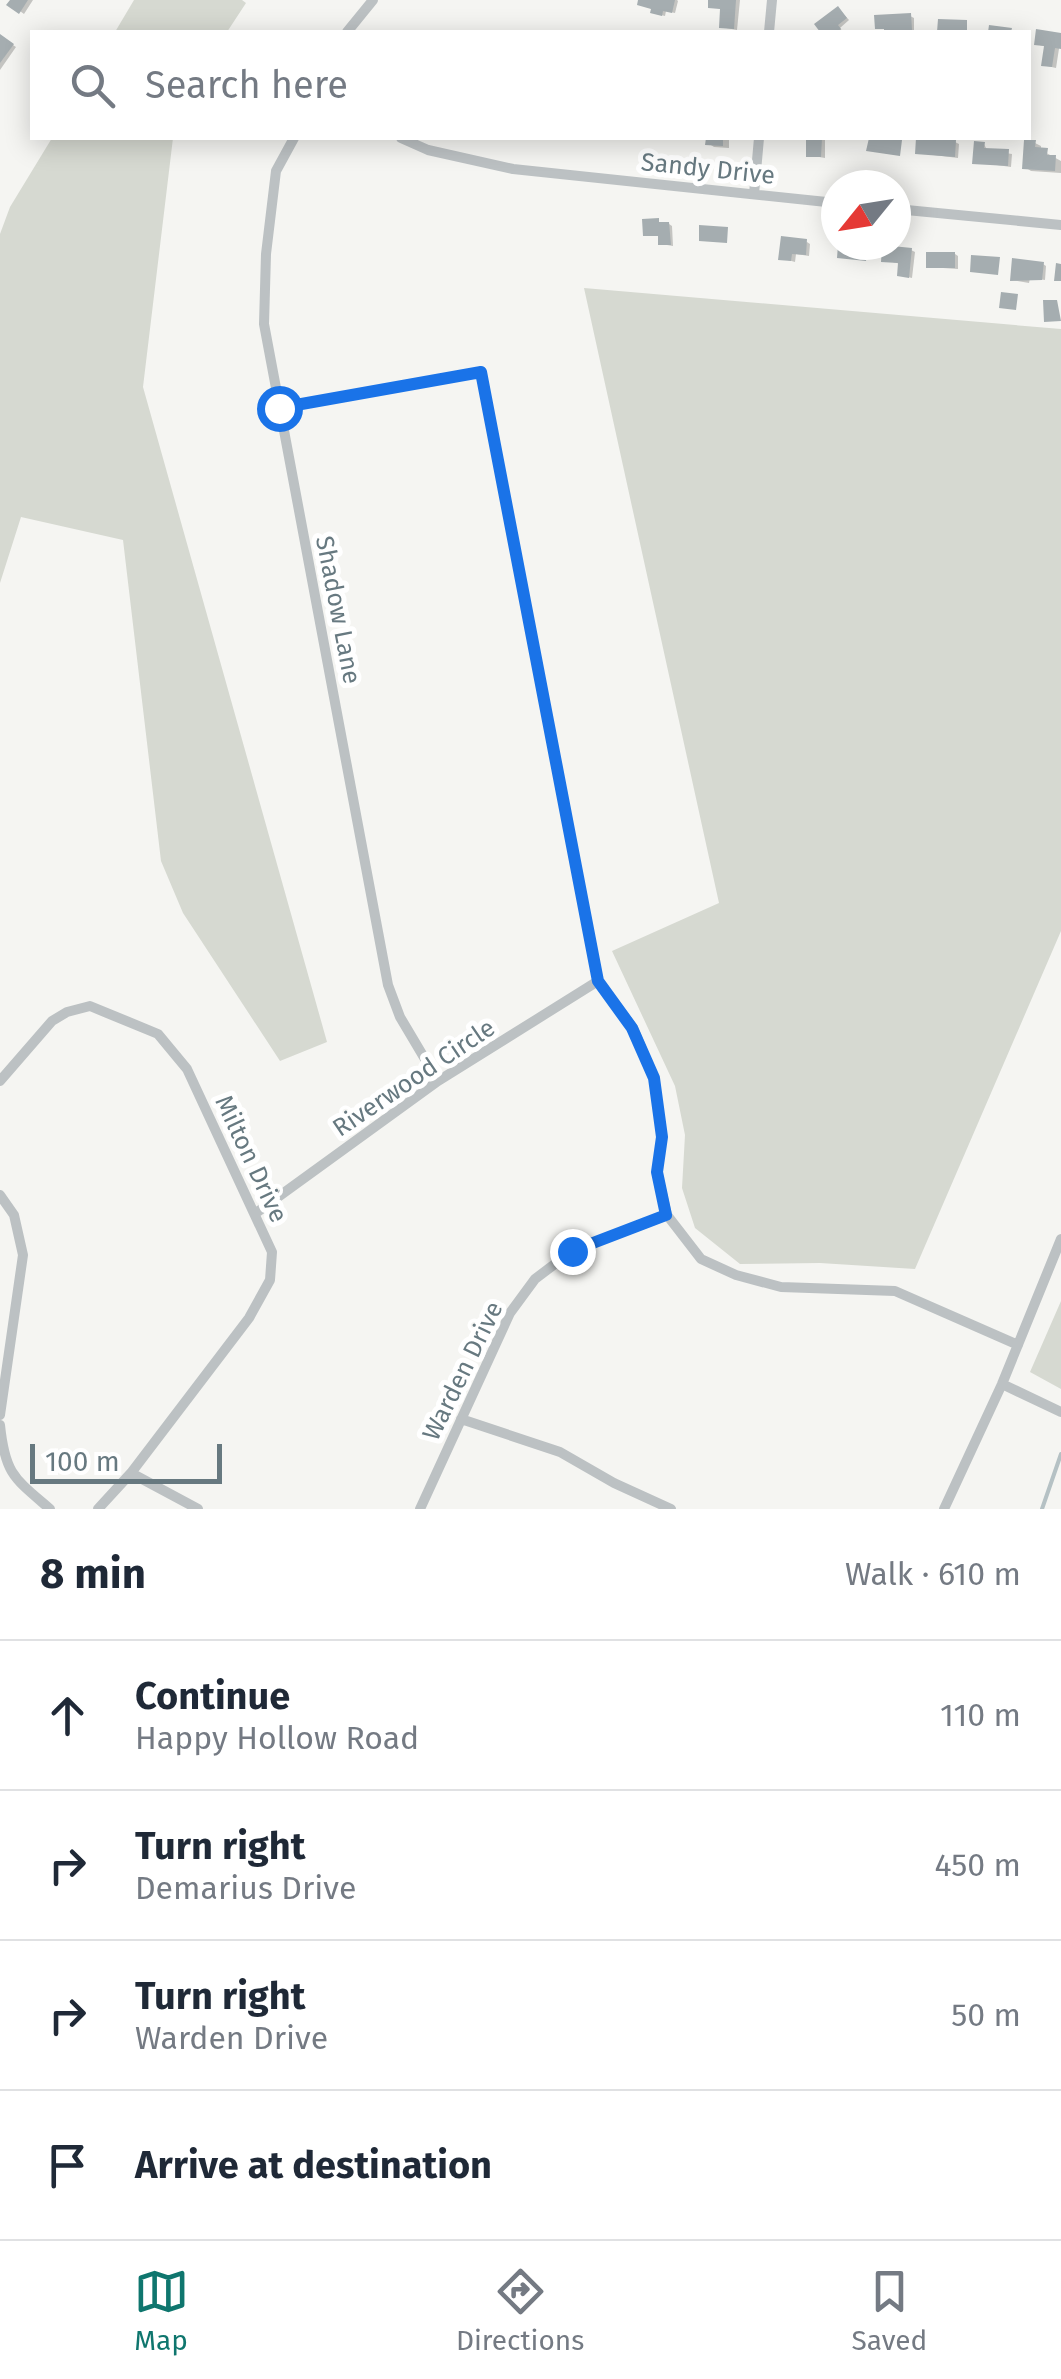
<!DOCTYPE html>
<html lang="en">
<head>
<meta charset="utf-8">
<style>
  :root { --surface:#fff; --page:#f6f6f7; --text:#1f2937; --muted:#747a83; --line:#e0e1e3; --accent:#0f766e }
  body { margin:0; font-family:"Fira Sans",sans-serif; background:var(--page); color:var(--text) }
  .compass { position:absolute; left:821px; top:170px; width:90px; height:90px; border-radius:50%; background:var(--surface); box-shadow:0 5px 25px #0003; rotate:240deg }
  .scale { position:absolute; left:30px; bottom:25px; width:192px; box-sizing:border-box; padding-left:10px; border:5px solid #677980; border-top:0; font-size:28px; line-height:35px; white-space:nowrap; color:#677980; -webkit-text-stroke:8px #fff; paint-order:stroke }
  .stop { position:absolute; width:30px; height:30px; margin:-22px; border:8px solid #1a73e8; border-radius:50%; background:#fff }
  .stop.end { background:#1a73e8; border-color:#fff; box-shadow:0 2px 10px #0008 }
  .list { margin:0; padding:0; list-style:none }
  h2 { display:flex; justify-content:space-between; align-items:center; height:130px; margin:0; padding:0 40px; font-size:42px }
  h2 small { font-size:32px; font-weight:400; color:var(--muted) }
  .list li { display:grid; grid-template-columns:65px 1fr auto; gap:30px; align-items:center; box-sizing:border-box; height:150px; padding:0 40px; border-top:2px solid var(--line) }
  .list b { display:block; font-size:38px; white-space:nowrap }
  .list p { margin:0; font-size:32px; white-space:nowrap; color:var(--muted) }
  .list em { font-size:32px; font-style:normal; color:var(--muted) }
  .icon { flex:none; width:55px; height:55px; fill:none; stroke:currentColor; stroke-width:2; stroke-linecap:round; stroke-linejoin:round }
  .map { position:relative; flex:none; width:1061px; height:1509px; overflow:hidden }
  .search { position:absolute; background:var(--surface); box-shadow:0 5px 25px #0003; left:30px; right:30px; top:30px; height:110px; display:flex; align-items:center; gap:25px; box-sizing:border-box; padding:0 35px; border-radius:0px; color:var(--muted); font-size:38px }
  .sheet { height:730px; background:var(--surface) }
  nav { display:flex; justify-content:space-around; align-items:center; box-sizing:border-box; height:140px; border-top:2px solid var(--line); background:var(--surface); font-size:28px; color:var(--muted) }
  nav a { display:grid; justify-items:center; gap:5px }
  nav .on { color:var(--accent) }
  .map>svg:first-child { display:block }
  .green { fill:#d6d9d1 }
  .shadow { fill:#0003 }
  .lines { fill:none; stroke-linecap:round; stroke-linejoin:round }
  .stream { stroke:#b5c1c4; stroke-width:4 }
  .building { fill:#a5adb0 }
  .minor { stroke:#bcc1c3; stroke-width:10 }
  .route { stroke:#1a73e8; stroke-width:12 }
  .labels { text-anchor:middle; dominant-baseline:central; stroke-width:10; stroke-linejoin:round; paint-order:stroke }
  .street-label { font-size:25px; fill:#677980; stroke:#fff }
</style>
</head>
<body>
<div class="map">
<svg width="1061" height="1509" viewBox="0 0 1061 1509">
  <rect width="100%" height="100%" fill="#f5f5f2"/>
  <!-- green -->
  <path class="green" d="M134,0H242L246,3L227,32H115Z
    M52,138H173L143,387L327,1042L280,1061L183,913L161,861L123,540L21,517L0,583V234L10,207Z
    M584,288L1061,329V931L915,1269L820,1263L740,1264L695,1228L682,1188L685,1135L675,1086L612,951L719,903Z
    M1061,1301V1389L1030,1372Z"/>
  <!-- shadow -->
  <path class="shadow" d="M13,0H33L24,14L10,4Z
    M641,0H677L678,1L675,13L666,11L665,16L657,14Z
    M711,0H740L737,30L721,27L723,9L710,7Z
    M839,9L849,20L840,28L843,32H823L817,25Z
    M910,16L914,18V31L887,32L886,29L877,27Z
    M1061,36L1056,68L1047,66V47L1036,44Z
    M1,37L16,47L0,70V38Z
    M708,138H729V148L714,147L708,143Z
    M809,138H825V158L808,155Z
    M955,142L959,144L958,158L918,153Z
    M1035,143L1041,146V150L1061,161V173L1031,171L1025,167Z
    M984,144L987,150L1012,154L1011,167L975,162Z
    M669,224L672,226L673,246L661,244V236L645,235Z
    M807,242L810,244L809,256L796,254L795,262L781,258Z
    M911,250L915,252L912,278L900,275L901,264L884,260Z
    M955,254L958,256V269L928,267Z
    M1043,264L1046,266L1045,280L1030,278L1029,283L1012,280Z"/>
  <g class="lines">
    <!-- stream -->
    <path class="stream" d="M1042,1509L1061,1454"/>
  </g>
  <!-- building -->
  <path class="building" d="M10,0H28L19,14L6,5Z
    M638,0H675L672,13L663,11L662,16L650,13L651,9L637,5Z
    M708,0H736L734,29L719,28L720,9L708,8Z
    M838,6L847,18L838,25L841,29L836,32H820L814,24Z
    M911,13L912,30L884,32V29H875L874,15Z
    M938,19L967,20V32H937Z
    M989,25L1012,28L1011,32H988Z
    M1036,29L1061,33V49L1055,48L1052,67L1041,66L1044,46L1034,45Z
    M0,34L14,44L0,63Z
    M706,138H723V146L705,145Z
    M806,138H822L821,157H806Z
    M869,138L902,140L900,156L866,151Z
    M916,138L956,140L955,157L915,154Z
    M1024,140H1036L1035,147L1048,148L1047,155H1056L1055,171L1022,169Z
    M974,141L985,142L984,148L1009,149L1008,166L972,164Z
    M659,218V222H669L671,245H658V236H643L642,219Z
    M699,225L728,227L727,243L699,241Z
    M781,236L807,239L806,255L792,254L791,261L778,260Z
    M838,245H868L866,261L837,258Z
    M882,245L912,248L909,278L897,276L898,263L881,262Z
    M926,252H955V268H926Z
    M971,255L1000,257L998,275L970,272Z
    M1012,258L1044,262L1042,280L1010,281Z
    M1056,263L1061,264V281H1054Z
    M1001,292L1018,294L1016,310L999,308Z
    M1043,300H1057L1061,321L1044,322Z"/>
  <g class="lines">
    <!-- minor -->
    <path class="minor" d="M347,32L373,0
      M769,32L772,0
      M294,138L276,171L266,254L264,324L388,985L400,1017L438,1081
      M401,138L428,150L513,169L836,203
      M754,194L759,138
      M896,209L1061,225
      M279,408L481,372L598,981L633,1028L654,1078L662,1137L657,1172L667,1215L701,1259L736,1275L781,1287L895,1291L1018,1345
      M0,1081L52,1021L67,1012L90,1006L158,1034L187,1069L272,1252L270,1280L249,1318L131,1473L98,1509
      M0,1195L14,1215L23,1255L0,1415
      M256,1213L438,1081L598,981
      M1002,1384L1061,1412
      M461,1419L560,1452L614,1483L671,1509
      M0,1425C5,1474 14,1478 50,1509
      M131,1473L198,1509
      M420,1509L510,1313L535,1279L572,1251L667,1215
      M944,1509L1002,1384L1061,1239"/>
  </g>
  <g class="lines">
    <!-- route -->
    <path class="route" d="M279,408L481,372L598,981L632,1028L654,1078L662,1137L657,1172L666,1215L572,1251"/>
  </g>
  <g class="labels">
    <!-- street labels -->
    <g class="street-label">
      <text transform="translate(708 169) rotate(6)">Sandy Drive</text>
      <text transform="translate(338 610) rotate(79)">Shadow Lane</text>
      <text transform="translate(414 1078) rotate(-34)">Riverwood Circle</text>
      <text transform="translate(251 1159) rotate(65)">Milton Drive</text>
      <text transform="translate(463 1371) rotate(-64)">Warden Drive</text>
    </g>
  </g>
</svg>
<svg class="compass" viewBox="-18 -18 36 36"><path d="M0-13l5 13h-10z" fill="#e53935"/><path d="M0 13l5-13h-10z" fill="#747a83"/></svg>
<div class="scale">100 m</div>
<div class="stop" style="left:279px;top:408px"></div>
<div class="stop end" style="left:572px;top:1251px"></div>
<div class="search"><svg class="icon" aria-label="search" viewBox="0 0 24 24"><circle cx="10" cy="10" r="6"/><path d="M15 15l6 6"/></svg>Search here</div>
</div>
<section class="sheet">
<h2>8 min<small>Walk · 610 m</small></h2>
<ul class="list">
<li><svg class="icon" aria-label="ahead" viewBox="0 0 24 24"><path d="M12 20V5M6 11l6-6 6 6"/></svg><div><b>Continue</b><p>Happy Hollow Road</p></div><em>110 m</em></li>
<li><svg class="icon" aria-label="right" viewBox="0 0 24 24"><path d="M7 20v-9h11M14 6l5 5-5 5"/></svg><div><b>Turn right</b><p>Demarius Drive</p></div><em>450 m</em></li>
<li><svg class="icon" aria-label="right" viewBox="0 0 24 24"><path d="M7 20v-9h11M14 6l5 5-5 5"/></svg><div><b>Turn right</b><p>Warden Drive</p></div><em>50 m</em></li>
<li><svg class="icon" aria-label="arrive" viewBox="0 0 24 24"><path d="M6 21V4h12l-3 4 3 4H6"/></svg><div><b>Arrive at destination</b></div></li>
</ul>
</section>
<nav>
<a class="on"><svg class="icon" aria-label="map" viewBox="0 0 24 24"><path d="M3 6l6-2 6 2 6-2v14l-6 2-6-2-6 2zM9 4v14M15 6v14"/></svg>Map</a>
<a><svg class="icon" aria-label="directions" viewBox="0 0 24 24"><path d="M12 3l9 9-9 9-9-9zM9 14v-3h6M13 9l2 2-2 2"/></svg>Directions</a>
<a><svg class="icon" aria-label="saved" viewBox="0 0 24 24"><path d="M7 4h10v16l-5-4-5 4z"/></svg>Saved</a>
</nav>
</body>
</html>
